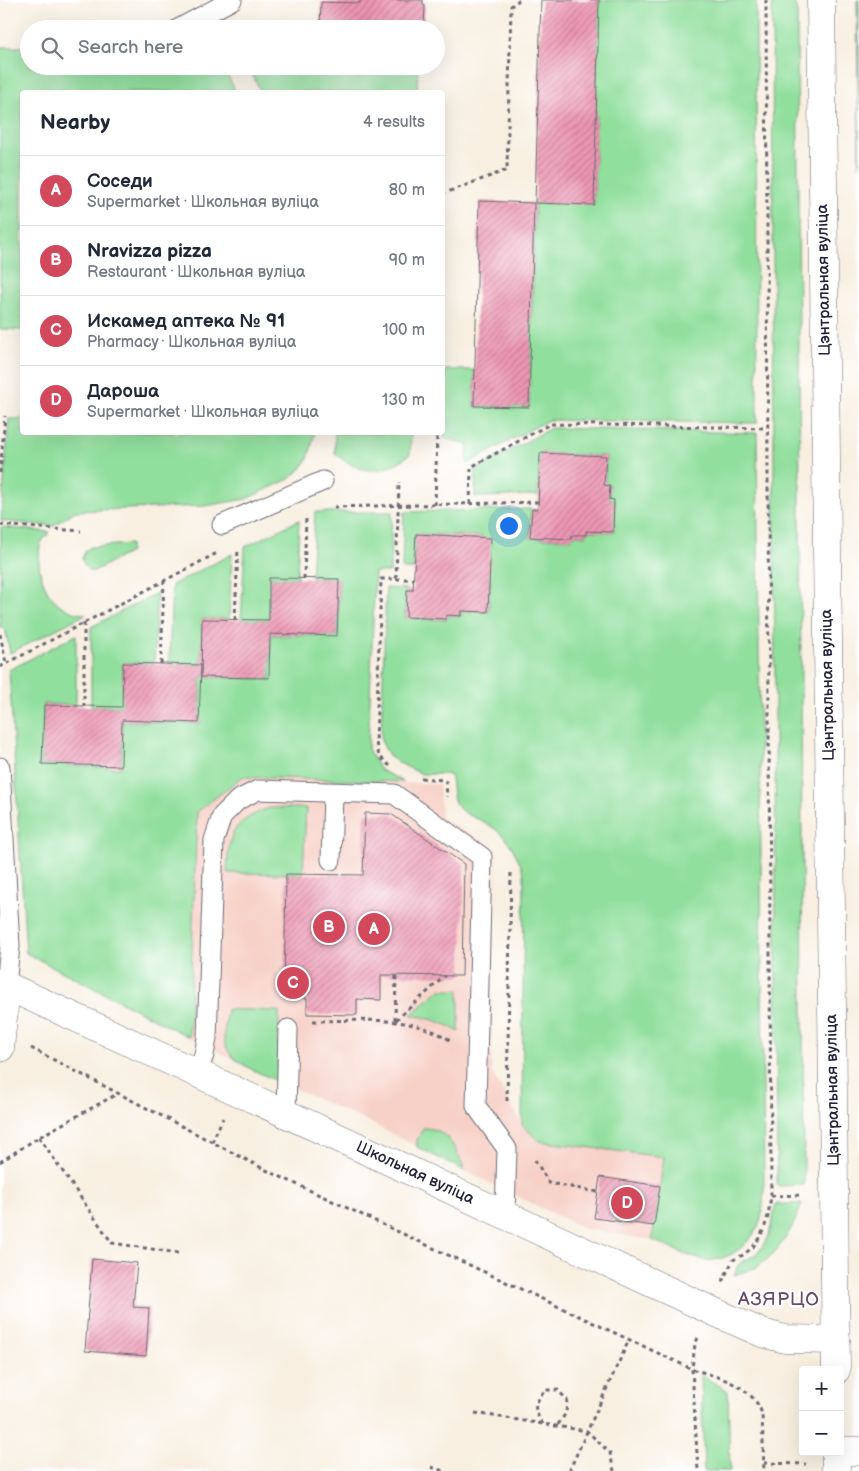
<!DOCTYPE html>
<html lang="en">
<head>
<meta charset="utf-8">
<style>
  :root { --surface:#fff; --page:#f2f2f3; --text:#1f2937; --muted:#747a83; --line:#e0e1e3; --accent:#d1495b }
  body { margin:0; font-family:"Balsamiq Sans",sans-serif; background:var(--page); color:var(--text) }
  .controls { position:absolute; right:15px; bottom:15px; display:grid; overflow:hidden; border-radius:5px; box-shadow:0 5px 20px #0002 }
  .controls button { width:45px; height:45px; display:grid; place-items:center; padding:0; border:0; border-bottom:1px solid var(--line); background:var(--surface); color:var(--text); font:25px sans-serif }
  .you { position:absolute; left:508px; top:525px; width:18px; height:18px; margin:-12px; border:4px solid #fff; border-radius:50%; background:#1a73e8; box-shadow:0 0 0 8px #1a73e833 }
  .badge { display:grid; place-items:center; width:32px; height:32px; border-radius:50%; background:var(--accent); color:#fff; font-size:16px; font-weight:700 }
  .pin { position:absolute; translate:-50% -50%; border:2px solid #fff; box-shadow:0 1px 5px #0006 }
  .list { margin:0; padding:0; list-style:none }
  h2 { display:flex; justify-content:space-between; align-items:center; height:65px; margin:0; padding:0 20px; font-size:21px }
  h2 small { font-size:16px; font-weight:400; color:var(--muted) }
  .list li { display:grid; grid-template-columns:32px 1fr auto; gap:15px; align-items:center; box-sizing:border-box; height:70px; padding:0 20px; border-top:1px solid var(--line) }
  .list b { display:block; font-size:19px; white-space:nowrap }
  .list p { margin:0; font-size:16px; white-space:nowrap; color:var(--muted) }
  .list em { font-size:16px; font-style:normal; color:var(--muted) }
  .icon { flex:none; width:28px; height:28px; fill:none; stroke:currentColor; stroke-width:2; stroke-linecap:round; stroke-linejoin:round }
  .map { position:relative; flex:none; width:859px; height:1471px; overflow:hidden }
  .search { position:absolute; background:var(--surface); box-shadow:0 5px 20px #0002; left:20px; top:20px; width:425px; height:55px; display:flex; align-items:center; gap:12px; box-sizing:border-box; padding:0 18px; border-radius:28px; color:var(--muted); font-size:19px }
  .panel { position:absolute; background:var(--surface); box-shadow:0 5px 20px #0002; left:20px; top:90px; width:425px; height:345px; border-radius:5px }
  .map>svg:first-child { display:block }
  .built { fill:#f7d1c7 }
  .grass { fill:#91df9d; stroke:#5a806c }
  .building { fill:url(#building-hatch) }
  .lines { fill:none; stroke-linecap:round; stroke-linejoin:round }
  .service-casing { stroke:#6d6a75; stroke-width:21 }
  .minor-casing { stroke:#6d6a75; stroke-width:29 }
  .tertiary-casing { stroke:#6d6a75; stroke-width:29 }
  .secondary-casing { stroke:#6d6a75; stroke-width:29 }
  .path { stroke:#6d6a75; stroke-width:3; stroke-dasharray:4 4; stroke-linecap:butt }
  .service { stroke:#fff; stroke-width:19 }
  .minor { stroke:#fff; stroke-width:28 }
  .tertiary { stroke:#fff; stroke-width:28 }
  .secondary { stroke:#fff; stroke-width:28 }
  .labels { text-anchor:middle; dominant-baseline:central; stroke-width:5; stroke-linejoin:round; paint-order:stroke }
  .street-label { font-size:16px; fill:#22223b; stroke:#fff }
  .quarter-label { font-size:19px; letter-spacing:1px; fill:#694b65; stroke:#fff }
</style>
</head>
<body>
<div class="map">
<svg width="859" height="1471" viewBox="0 0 859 1471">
  <defs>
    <pattern id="building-hatch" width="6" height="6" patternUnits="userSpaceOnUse" patternTransform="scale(1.25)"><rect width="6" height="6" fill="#ed96b3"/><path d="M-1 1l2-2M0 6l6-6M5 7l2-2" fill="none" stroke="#c07a93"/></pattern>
  </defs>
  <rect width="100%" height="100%" fill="#fff"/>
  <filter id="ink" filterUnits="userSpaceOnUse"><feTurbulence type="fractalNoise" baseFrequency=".02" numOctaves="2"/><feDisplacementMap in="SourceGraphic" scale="10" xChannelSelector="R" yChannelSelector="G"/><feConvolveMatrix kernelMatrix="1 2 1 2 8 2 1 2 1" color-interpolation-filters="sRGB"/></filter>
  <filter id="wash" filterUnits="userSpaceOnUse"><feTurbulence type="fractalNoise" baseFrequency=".0096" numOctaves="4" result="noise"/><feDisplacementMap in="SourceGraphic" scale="20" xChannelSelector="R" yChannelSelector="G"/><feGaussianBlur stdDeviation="1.12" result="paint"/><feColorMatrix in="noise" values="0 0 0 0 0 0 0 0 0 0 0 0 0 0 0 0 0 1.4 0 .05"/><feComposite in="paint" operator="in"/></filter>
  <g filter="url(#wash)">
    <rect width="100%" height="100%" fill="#f8efe1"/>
    <!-- built -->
    <path class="built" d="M242,777L439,784L441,818L495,849L491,1071L522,1124L538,1141L664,1157L652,1240L585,1229L465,1171L369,1122L299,1091L190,1038L197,811Z"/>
    <!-- grass -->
    <path class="grass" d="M599,0H756L757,423L548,420L467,464L468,444L444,438L445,370H475L474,406L529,407L535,203L594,204Z
      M772,0H793L797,11L804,1185L777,1186Z
      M857,0H859V167Z
      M0,47H29V66H223L236,92H22V330L0,329Z
      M248,66H418L417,92H261Z
      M9,419H22V432L315,433L308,459L300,470L289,479L246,499L205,506L75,511L53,526L1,521Z
      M551,428L757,433L764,1192C763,1204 763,1215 758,1226C750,1245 727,1262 706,1260C689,1258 668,1246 652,1240L664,1157L538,1141L522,1124L524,873C514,849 508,835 484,822C476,818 466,815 460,809C450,801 454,786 450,776L446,774H422L403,765L390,757L381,741L386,588L406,589L405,618L447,620V616H461L462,611L489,612L490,580H484L480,566L482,536L415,534L414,569H402L404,512L531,509L530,538L572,539V535L586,536V531L614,532L615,500L609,499L610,485H605L606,456L540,453L538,495L475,497L476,469Z
      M335,433H411L410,454C384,475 361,476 335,453Z
      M315,512H392L390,572H375L368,749L380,770L404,782L242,777L197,812L189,1037L26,953L9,670L76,635V705L44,704L41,764L121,768L123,721L200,724L201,677L270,679L271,635L338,636L339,579L311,578Z
      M299,520L297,578H270L269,620H241L245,547Z
      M1,527L50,532C48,535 44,538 42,541C39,546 39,555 39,561C40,588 57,613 86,614L10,653L5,628H0Z
      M130,544V552L92,572L88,570L83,562L82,558L86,550L91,547Z
      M232,554L229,619H202L201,665L169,664L172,585Z
      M157,593L154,663H123L122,707L91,706V627Z
      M269,808H306L303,874L227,873C229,835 229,823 269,808Z
      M439,990H459V1032C444,1022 429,1018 411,1015Z
      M227,1009L279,1011L277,1081C259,1072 225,1062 224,1038C224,1028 226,1019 227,1009Z
      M423,1128C449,1128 457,1151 465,1171L417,1147V1140Z
      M776,1204H802C793,1228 781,1250 760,1265C753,1270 742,1272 734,1275L739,1264L756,1254L762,1247L769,1235Z
      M701,1375L728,1391L730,1471H704Z"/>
    <g id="blocks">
      <!-- building -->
      <path class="building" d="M360,0H423V5H425L424,29L320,28L321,2L360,3Z
        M541,0H599L594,205L535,203Z
        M479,201L534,203L529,407L474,406Z
        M540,453L606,456L604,485L610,486L609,499L614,500L613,532L586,531V535H572L571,539L530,537L532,509H538Z
        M416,534L491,538L488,612L461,611V616L447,615L446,619L406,617L407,590H413Z
        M269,578L339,579L337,636L270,634L269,678L201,677L202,619L269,620Z
        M123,663L201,665L199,723L122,720L121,766L42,764L44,705L122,707Z
        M365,813L391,814L464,864L462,976L381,975V1000L357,999V1015L307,1014V998L284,997L286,874L363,875Z
        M600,1177L660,1186L654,1226L594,1218Z
        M92,1259L137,1263L133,1307L149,1308L146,1356L85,1351Z"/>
    </g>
  </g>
  <g filter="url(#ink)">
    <use href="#blocks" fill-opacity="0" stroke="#6d6a75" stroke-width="1"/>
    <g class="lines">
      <!-- service casing -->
      <g class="service-casing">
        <path id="service" d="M178,29L232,0
          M222,525L323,481
          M0,767L10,946L6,986
          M331,860L333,793
          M197,1074L204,1055L207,1038L214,840L222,816L238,800L258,790L394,794L482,857L476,1106L507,1149L505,1214
          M286,1114L288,1029"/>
      </g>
      <!-- minor casing -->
      <g class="minor-casing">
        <path id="minor" d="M0,1048L6,986
          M840,1451H859"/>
      </g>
      <!-- tertiary casing -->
      <g class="tertiary-casing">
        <path id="tertiary" d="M0,983L376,1155L710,1310L762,1333L785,1339L836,1340"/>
      </g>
      <!-- secondary casing -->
      <g class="secondary-casing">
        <path id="secondary" d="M821,0L836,1370
          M836,1452V1471"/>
      </g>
      <!-- path -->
      <path class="path" d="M442,194L507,170L511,6L519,0
        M0,473L5,416
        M470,504L471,467L550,424L767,428
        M435,505L437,432
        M334,507L538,502
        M0,525L81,531
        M304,579L306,518
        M396,579H414
        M235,620L238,548
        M84,623V706
        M0,634L6,663
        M161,664L164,580
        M0,667L219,552
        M390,766L379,756L376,743L381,579H396L399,482
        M421,778L443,780L446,782L447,797
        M395,1020L396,975
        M396,1020L445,976
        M313,1021C360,1021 409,1014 450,1040
        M31,1048L264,1169L692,1369C718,1377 753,1385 762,1414L764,1471
        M507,1101L511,870
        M39,1137L112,1243L178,1253
        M212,1142L223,1118
        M535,1160L549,1183L598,1192
        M0,1162L39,1137L117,1094
        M771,1196L803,1195
        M722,1282L733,1260L743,1255L753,1247L759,1238L764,1229L768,1216L771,1196L766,0
        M698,1338L695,1344L692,1369L698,1471
        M475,1413L587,1431L610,1453L614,1471
        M543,1424C532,1408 534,1405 545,1390H558L567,1400L566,1413L557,1426
        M764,1463L806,1464
        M431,1467L443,1471
        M569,1471L629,1340"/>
      <!-- service -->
      <use href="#service" class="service"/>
      <!-- minor -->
      <use href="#minor" class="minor"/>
      <!-- tertiary -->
      <use href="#tertiary" class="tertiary"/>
      <!-- secondary -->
      <use href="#secondary" class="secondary"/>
    </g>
  </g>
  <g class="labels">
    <!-- street labels -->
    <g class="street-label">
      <text transform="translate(824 280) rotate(-91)">Цэнтральная вуліца</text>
      <text transform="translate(828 685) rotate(-91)">Цэнтральная вуліца</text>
      <text transform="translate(833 1090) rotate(-91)">Цэнтральная вуліца</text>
      <text transform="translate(415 1173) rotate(25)">Школьная вуліца</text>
    </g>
    <!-- quarter labels -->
    <g class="quarter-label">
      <text x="779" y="1299">АЗЯРЦО</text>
    </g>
  </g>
</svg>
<div class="controls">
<button>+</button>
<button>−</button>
</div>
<div class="you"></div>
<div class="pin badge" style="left:374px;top:929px">A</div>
<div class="pin badge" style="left:329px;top:927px">B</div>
<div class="pin badge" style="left:293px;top:983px">C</div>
<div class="pin badge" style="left:627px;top:1203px">D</div>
<div class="search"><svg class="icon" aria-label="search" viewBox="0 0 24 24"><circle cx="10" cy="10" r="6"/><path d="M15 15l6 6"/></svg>Search here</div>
<section class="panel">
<h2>Nearby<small>4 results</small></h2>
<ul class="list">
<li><span class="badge">A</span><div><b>Соседи</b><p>Supermarket · Школьная вуліца</p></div><em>80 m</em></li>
<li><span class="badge">B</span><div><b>Nravizza pizza</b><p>Restaurant · Школьная вуліца</p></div><em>90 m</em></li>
<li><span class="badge">C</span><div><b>Искамед аптека № 91</b><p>Pharmacy · Школьная вуліца</p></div><em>100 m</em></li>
<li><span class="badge">D</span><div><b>Дароша</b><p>Supermarket · Школьная вуліца</p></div><em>130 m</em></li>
</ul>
</section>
</div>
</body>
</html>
